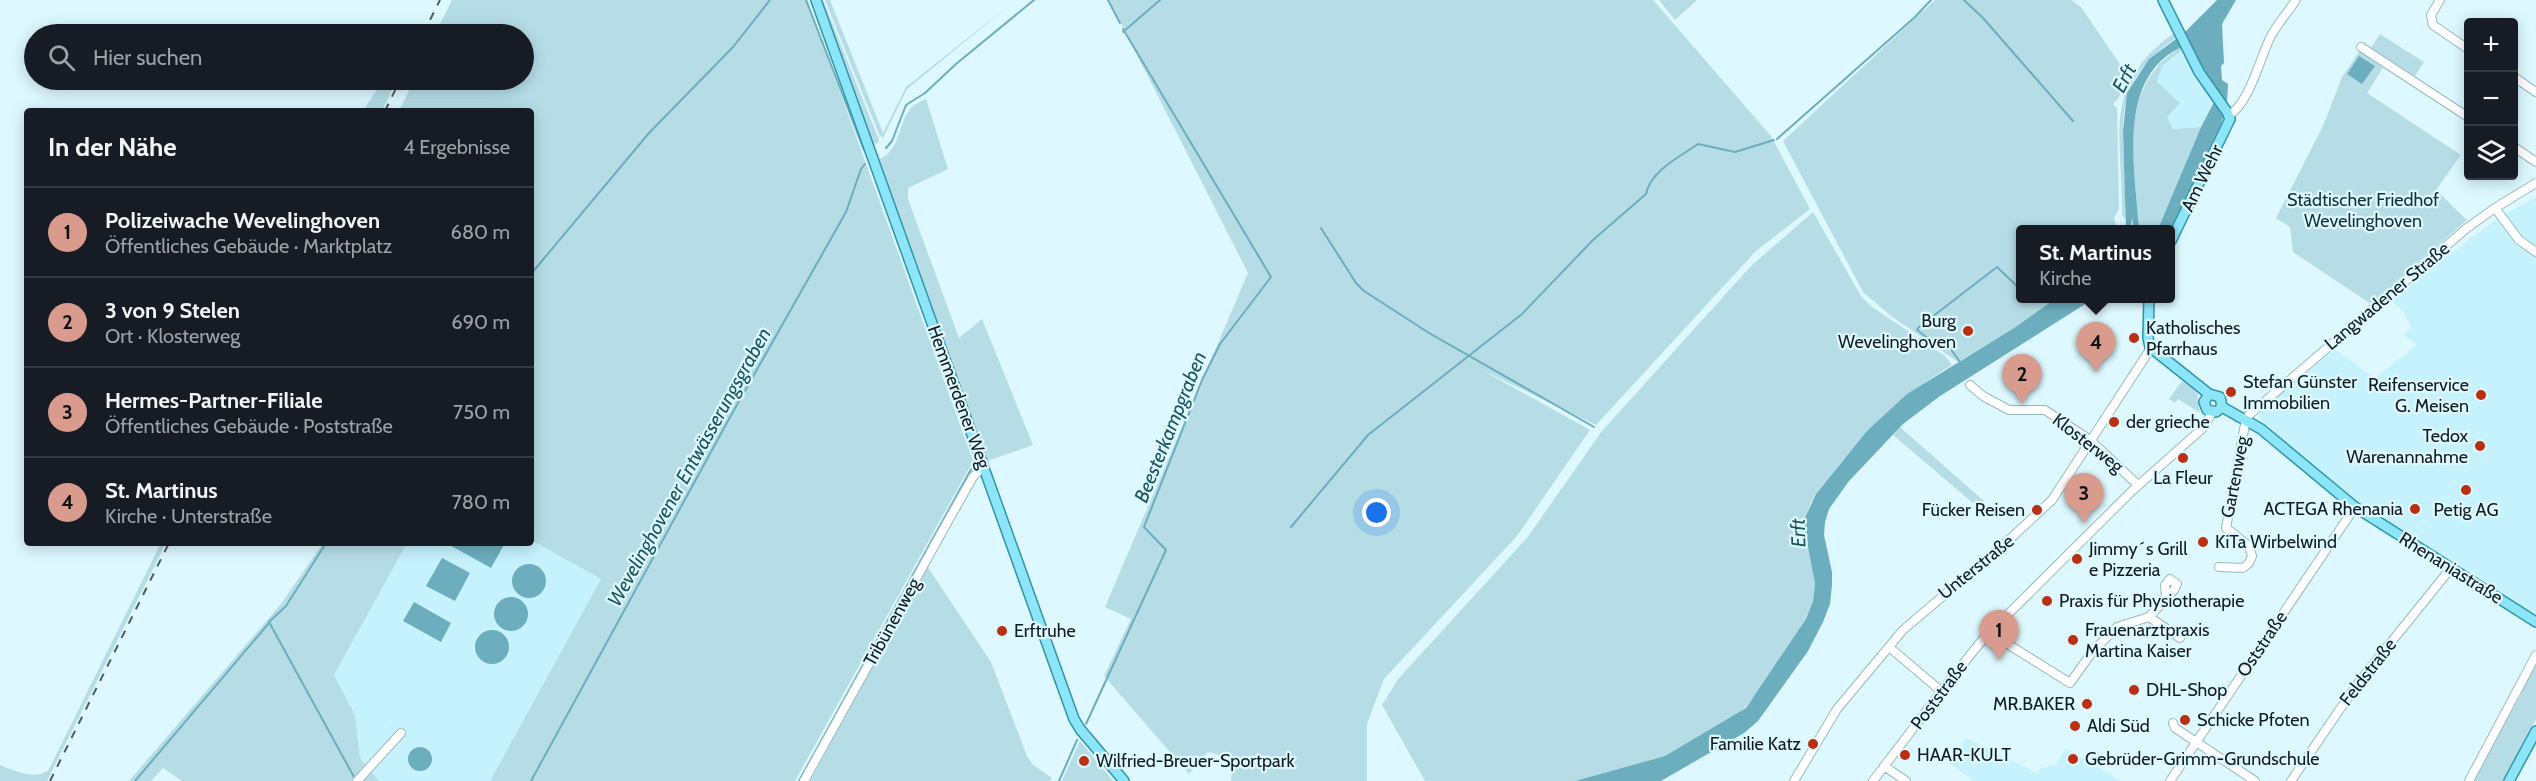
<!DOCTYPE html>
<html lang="de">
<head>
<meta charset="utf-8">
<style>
  :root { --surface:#171b24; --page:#242831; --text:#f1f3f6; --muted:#9ea1a6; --line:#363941; --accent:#d89b8e }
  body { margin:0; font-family:Cabin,sans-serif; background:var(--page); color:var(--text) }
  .controls { position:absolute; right:18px; top:18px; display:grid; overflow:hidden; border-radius:6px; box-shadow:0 3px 15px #0003 }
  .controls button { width:54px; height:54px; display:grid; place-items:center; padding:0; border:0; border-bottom:2px solid var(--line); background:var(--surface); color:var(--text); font:30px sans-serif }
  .you { position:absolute; left:1377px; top:513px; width:21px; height:21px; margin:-15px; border:4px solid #fff; border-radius:50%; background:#1a73e8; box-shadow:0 0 0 9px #1a73e833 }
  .badge { display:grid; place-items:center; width:39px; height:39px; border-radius:50%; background:var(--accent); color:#111; font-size:20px; font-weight:700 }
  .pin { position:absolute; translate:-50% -50px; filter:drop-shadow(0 2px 3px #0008) }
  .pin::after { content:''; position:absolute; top:32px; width:21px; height:18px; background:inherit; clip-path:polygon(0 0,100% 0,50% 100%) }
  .popup { position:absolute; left:2016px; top:225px; width:159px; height:78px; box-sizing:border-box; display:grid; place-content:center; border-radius:6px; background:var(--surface); filter:drop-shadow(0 2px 4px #0005); font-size:20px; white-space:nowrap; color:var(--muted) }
  .popup b { font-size:22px; color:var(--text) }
  .popup::after { content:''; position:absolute; left:50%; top:100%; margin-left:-12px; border:12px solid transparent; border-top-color:var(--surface) }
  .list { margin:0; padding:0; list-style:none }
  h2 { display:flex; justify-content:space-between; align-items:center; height:78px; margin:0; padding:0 24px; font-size:26px }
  h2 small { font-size:20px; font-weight:400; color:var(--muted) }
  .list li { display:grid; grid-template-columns:39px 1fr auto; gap:18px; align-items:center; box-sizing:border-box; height:90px; padding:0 24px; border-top:2px solid var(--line) }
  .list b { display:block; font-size:22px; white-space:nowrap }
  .list p { margin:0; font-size:20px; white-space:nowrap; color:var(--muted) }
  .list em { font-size:20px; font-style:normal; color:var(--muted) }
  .icon { flex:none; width:33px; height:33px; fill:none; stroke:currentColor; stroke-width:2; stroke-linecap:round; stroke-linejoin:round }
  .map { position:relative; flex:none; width:2536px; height:781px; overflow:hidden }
  .search { position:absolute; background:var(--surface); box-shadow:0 3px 15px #0003; left:24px; top:24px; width:510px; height:66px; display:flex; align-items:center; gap:15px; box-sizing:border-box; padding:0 21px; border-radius:33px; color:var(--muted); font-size:22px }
  .panel { position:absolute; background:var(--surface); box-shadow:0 3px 15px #0003; left:24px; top:108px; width:510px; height:438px; border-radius:6px }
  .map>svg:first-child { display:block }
  .built { fill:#c5f2fc }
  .green { fill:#b6dde6 }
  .water { fill:#6caebd }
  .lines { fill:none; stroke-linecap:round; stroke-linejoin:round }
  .stream { stroke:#6caebd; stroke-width:2 }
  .minor-casing { stroke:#98b9c1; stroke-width:10 }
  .major-casing { stroke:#3095a9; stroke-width:12 }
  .minor { stroke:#fff; stroke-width:8 }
  .major { stroke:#8de6f8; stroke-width:9 }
  .rail { stroke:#4c5c60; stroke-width:2; stroke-dasharray:8 8; stroke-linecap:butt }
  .poi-dot { fill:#ba2f10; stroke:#ddf8ff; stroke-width:2 }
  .labels { text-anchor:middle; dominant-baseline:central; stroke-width:4.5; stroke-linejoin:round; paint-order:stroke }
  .street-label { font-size:18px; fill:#101c1f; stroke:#ddf8ff }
  .park-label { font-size:18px; fill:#0f3138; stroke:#ddf8ff }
  .poi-label { font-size:18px; fill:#101c1f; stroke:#ddf8ff; text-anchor:start }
  .water-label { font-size:20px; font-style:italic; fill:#1c5560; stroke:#ddf8ff }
</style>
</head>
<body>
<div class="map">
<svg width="2536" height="781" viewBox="0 0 2536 781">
  <rect width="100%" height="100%" fill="#ddf8ff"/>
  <!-- built -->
  <path class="built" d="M2181,51L2196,78L2215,103L2201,127L2173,129L2167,118L2157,82L2162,66Z
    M2536,197V615L2356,503L2319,473L2258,417L2263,409L2334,349L2375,378L2417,345L2404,335L2411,327L2404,313L2391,299L2497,219Z
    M531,540L601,579L490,781H379L360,758L355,715L334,675L407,543H531Z
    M1966,738L2037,773L2039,769L2056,764L2066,748L2121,781H1973L1948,762Z"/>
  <!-- green -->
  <path class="green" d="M452,0H807L973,461L795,781H490L601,579L531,540V111H399L414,80H524V34H435Z
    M819,0H823L879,140L877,144L871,142Z
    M825,0H830L883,133L906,87L1016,0L907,89L883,138L879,134Z
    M1109,0H1653L1771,136L1810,209L1756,251L1596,425L1482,370L1590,430L1517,536L1384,679L1367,724V781H1231L1233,759L1208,752L1189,774L1104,676L1131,619L1105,607L1248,273Z
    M1659,0H1697L1675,20Z
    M1935,0H2071L2081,7L2128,76L2118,99L2113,104L2117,108L2119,209L2114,218L2117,229L2021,230V298L2055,299L2014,328L1958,362L1891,316L1863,292L1783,141Z
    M2174,33L2176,38C2099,89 2130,143 2125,219L2122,215C2123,136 2100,86 2174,33Z
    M2380,34L2424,62L2415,76L2371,48Z
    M2181,47V51L2162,66L2157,82L2180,103L2167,117L2173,129L2201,127L2158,229H2139C2135,165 2115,87 2181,47Z
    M2360,50L2384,66L2367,93L2461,155L2436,190L2467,220L2371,304L2293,252L2290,227L2276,218L2323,126L2342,77Z
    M383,80H397L382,111H363Z
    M926,99L948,169L908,188V199L959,338L982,319L1033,445L990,460L988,464L879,159C901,152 898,119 913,106C916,103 922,101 926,99Z
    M1813,212L1861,296L1872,307L1945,356L1952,365C1895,399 1857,441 1816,494L1809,506L1805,531L1815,584L1813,600L1806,619L1760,690L1742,711L1665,756L1575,781H1425L1382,705L1399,678L1527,538L1602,431L1751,266Z
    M2182,381L2197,391L2200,413L2178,399L2175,403L2169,399Z
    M1900,427L1984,501L1981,504L1976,500L1973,503L1893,435Z
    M161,543H166L47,781H0V765C15,771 37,781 49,769Z
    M323,543H407L334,675L355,715L360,758L379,781H182L163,768L151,781H129L281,604Z
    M927,566L991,662L1027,756L1033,765L1052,778L1050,781H810Z
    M2536,666V719L2503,781H2472L2474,780L2508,713H2511L2521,695L2519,692L2528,677L2531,675Z
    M1080,741L1113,781H1062Z"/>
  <!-- water -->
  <path class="water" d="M2217,0H2236L2222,24L2224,63L2221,66L2222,80L2228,84L2227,103L2221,124L2171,229H2158L2201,127L2219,93L2189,44C2114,71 2135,168 2139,229H2134L2132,218L2131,229H2126L2123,131L2127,93L2149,59L2184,33Z
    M2359,56L2375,66L2362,84L2347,74Z
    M2055,299H2093L1940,396L1903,424L1849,481L1829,509L1825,522L1824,535L1832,572V585L1830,604L1823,622L1808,651L1758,721L1744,733L1661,781H1575L1665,756L1746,708L1806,619L1813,601L1815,584L1805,531V518L1816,494L1867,431L1907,394L2014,328Z
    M446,543H505L491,568Z
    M442,558L470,573L455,601L426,586Z
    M512 581a17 17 0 1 1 34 0a17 17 0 1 1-34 0Z
    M494 614a17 17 0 1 1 34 0a17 17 0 1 1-34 0Z
    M414,602L451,623L441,642L403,621Z
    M475 647a17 17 0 1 1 34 0a17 17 0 1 1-34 0Z
    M408 759a12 12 0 1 1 24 0a12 12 0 1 1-24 0Z"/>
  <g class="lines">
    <!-- stream -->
    <path class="stream" d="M806,0L864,150
      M1108,0L1120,23
      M1964,0L1983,18L2073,121
      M1123,32L1160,0
      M1777,139L1915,17L1931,0
      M886,148L892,141L906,105L925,93L956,64L1034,0
      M1321,228L1356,283L1364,291L1429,333L1594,427
      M531,274L649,133L733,47L770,0
      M2030,298V299
      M1960,362L1948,345H1937L1917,330L1919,327L1997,267L2021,290
      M1291,527L1368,435L1522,314L1593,240L1646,194C1650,171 1681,156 1698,144L1735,152L1774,140
      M326,543L286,606L269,622L354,777
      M1086,724L1166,550L1144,527L1202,380L1220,344L1271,277L1123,29
      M135,781L269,623
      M531,781L729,419L846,212L861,169L865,164
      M799,781L974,464
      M1059,781L1077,740"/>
    <!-- minor casing -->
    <g class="minor-casing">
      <path id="minor" d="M2440,0L2431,15L2433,25L2468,49
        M2361,47L2468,117
        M2514,77L2536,92
        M2229,115C2250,103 2260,57 2271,36C2278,23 2288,12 2296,0
        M2514,147L2536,162
        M2495,208L2519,240L2536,252
        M1970,385L1983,396L2009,410H2045L2090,440L2138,485
        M2219,567L2243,568L2249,563L2252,556L2249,546L2226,528L2246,419L2249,415L2467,228L2495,208L2536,183
        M2149,617L2180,638
        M1990,633L2070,683L2093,651L2117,627L2149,617L2174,590L2177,584L2170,579L2165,585L2166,598
        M1889,647L1941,691
        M2173,723L2175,728L2255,781
        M1884,766L1906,781
        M357,781L401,733
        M804,781L952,514L973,477L984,466
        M1794,781L1837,709L1903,630L2010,539L2052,500L2151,348
        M1873,781L1950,680L1984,638L2132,491L2204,427L2212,412
        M2170,781L2355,507
        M2291,781L2355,687L2451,568
        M2469,781L2536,655"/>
    </g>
    <!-- major casing -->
    <g class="major-casing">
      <path id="major" d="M816,0L1074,719L1080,729L1124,781
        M2163,0L2199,72L2227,112L2230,119L2171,241
        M2149,298L2148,338L2150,347L2209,394
        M2209,394L2204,402L2207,410L2216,412L2222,407
        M2209,394L2220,397L2222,407
        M2222,407L2261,429L2355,507L2536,622
        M2509,781L2536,731"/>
    </g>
    <!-- minor -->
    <use href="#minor" class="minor"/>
    <!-- major -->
    <use href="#major" class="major"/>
    <!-- rail -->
    <path class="rail" d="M423,34L440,0
      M385,111L400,80
      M50,781L169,543"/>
  </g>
  <!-- markers -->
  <g class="poi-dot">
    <circle cx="1968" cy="331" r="6"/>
    <circle cx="2134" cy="338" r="6"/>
    <circle cx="2231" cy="392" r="6"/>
    <circle cx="2481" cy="395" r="6"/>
    <circle cx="2114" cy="422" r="6"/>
    <circle cx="2480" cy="446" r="6"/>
    <circle cx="2183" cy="458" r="6"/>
    <circle cx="2466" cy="490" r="6"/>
    <circle cx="2415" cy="509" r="6"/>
    <circle cx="2037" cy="510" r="6"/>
    <circle cx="2203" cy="542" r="6"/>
    <circle cx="2077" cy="559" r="6"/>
    <circle cx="2047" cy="601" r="6"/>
    <circle cx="1002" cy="631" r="6"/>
    <circle cx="2073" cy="640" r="6"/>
    <circle cx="2134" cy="690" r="6"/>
    <circle cx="2087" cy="704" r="6"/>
    <circle cx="2185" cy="720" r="6"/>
    <circle cx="2075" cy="726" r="6"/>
    <circle cx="1813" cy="744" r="6"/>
    <circle cx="1905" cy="755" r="6"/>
    <circle cx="2073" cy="759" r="6"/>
    <circle cx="1084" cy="761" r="6"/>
  </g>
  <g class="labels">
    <!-- street labels -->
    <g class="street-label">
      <text transform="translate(2202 178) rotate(-64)">Am Wehr</text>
      <text transform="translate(2387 296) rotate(-40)">Langwadener Straße</text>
      <text transform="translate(959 397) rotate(70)">Hemmerdener Weg</text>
      <text transform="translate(2088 443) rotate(38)">Klosterweg</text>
      <text transform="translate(2235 477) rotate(-79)">Gartenweg</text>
      <text transform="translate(1976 567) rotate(-39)">Unterstraße</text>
      <text transform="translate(2451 568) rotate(32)">Rhenaniastraße</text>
      <text transform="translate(892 622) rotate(-61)">Tribünenweg</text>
      <text transform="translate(2262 644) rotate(-56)">Oststraße</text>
      <text transform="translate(2368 672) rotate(-52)">Feldstraße</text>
      <text transform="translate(1939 695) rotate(-53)">Poststraße</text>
    </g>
    <!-- park labels -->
    <g class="park-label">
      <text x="2363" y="200">Städtischer Friedhof<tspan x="2363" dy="21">Wevelinghoven</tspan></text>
    </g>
    <!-- poi labels -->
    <g class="poi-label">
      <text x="1956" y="321" text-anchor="end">Burg<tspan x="1956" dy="21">Wevelinghoven</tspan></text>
      <text x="2146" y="328">Katholisches<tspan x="2146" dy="21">Pfarrhaus</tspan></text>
      <text x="2243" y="382">Stefan Günster<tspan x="2243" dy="21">Immobilien</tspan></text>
      <text x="2469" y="385" text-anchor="end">Reifenservice<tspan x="2469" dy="21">G. Meisen</tspan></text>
      <text x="2126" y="422">der grieche</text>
      <text x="2468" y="436" text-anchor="end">Tedox<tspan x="2468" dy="21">Warenannahme</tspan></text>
      <text x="2183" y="478" text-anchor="middle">La Fleur</text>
      <text x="2403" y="509" text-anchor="end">ACTEGA Rhenania</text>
      <text x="2025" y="510" text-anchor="end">Fücker Reisen</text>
      <text x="2466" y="510" text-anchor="middle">Petig AG</text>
      <text x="2215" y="542">KiTa Wirbelwind</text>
      <text x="2089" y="549">Jimmy´s Grill<tspan x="2089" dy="21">e Pizzeria</tspan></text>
      <text x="2059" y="601">Praxis für Physiotherapie</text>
      <text x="2085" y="630">Frauenarztpraxis<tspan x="2085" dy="21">Martina Kaiser</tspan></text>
      <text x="1014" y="631">Erftruhe</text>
      <text x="2146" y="690">DHL-Shop</text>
      <text x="2075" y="704" text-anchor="end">MR.BAKER</text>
      <text x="2197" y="720">Schicke Pfoten</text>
      <text x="2087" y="726">Aldi Süd</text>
      <text x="1801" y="744" text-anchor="end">Familie Katz</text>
      <text x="1917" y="755">HAAR-KULT</text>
      <text x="2085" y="759">Gebrüder-Grimm-Grundschule</text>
      <text x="1096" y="761">Wilfried-Breuer-Sportpark</text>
    </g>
    <!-- water labels -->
    <g class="water-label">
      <text transform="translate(2124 78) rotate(-62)">Erft</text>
      <text transform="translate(1170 427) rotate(-68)">Beesterkampgraben</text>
      <text transform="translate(689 467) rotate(-61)">Wevelinghovener Entwässerungsgraben</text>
      <text transform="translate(1798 533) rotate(-92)">Erft</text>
    </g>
  </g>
</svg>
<div class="controls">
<button>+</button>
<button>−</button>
<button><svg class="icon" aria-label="layers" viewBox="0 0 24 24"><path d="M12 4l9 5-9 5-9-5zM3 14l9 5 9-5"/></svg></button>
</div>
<div class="you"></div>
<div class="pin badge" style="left:1999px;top:660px">1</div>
<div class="pin badge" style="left:2022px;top:404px">2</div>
<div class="pin badge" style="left:2084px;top:523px">3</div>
<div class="pin badge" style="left:2096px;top:372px">4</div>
<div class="popup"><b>St. Martinus</b>Kirche</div>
<div class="search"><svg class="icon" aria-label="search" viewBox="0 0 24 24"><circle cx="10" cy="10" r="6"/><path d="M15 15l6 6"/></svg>Hier suchen</div>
<section class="panel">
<h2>In der Nähe<small>4 Ergebnisse</small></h2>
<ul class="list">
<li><span class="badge">1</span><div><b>Polizeiwache Wevelinghoven</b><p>Öffentliches Gebäude · Marktplatz</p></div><em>680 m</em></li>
<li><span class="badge">2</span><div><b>3 von 9 Stelen</b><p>Ort · Klosterweg</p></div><em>690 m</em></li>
<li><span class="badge">3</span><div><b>Hermes-Partner-Filiale</b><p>Öffentliches Gebäude · Poststraße</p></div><em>750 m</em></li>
<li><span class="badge">4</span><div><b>St. Martinus</b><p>Kirche · Unterstraße</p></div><em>780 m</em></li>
</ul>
</section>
</div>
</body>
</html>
